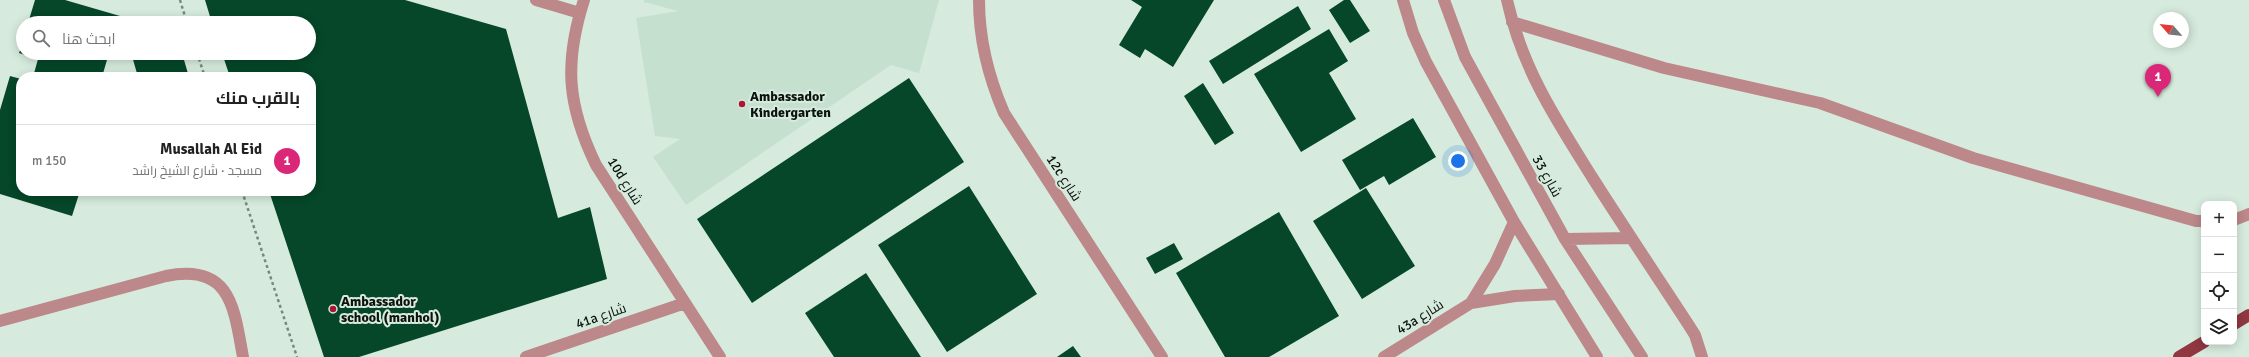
<!DOCTYPE html>
<html lang="ar">
<head>
<meta charset="utf-8">
<style>
  :root { --surface:#fff; --page:#f6f6f6; --text:#222; --muted:#767676; --line:#e0e0e0; --accent:#db2777 }
  body { margin:0; font-family:Signika,Cairo,sans-serif; background:var(--page); color:var(--text); direction:rtl }
  .controls { position:absolute; right:12px; bottom:12px; display:grid; overflow:hidden; border-radius:8px; box-shadow:0 2px 10px #0003 }
  .controls button { width:36px; height:36px; display:grid; place-items:center; padding:0; border:0; border-bottom:1px solid var(--line); background:var(--surface); color:var(--text); font:20px sans-serif }
  .compass { position:absolute; left:2153px; top:12px; width:36px; height:36px; border-radius:50%; background:var(--surface); box-shadow:0 2px 10px #0003; rotate:298deg }
  .you { position:absolute; left:1458px; top:161px; width:14px; height:14px; margin:-10px; border:3px solid #fff; border-radius:50%; background:#1a73e8; box-shadow:0 0 0 6px #1a73e833 }
  .badge { display:grid; place-items:center; width:26px; height:26px; border-radius:50%; background:var(--accent); color:#fff; font-size:13px; font-weight:700 }
  .pin { position:absolute; translate:-50% -33px; filter:drop-shadow(0 1px 2px #0008) }
  .pin::after { content:''; position:absolute; top:21px; width:14px; height:12px; background:inherit; clip-path:polygon(0 0,100% 0,50% 100%) }
  .list { margin:0; padding:0; list-style:none }
  h2 { display:flex; justify-content:space-between; align-items:center; height:52px; margin:0; padding:0 16px; font-size:17px }
  h2 small { font-size:13px; font-weight:400; color:var(--muted) }
  .list li { display:grid; grid-template-columns:26px 1fr auto; gap:12px; align-items:center; box-sizing:border-box; height:72px; padding:0 16px; border-top:1px solid var(--line) }
  .list b { display:block; font-size:15px; white-space:nowrap }
  .list p { margin:0; font-size:13px; white-space:nowrap; color:var(--muted) }
  .list em { font-size:13px; font-style:normal; color:var(--muted) }
  .icon { flex:none; width:22px; height:22px; fill:none; stroke:currentColor; stroke-width:2; stroke-linecap:round; stroke-linejoin:round }
  .map { position:relative; flex:none; width:2249px; height:357px; overflow:hidden; direction:ltr }
  .search { position:absolute; background:var(--surface); box-shadow:0 2px 10px #0003; left:16px; top:16px; width:300px; height:44px; display:flex; align-items:center; gap:10px; box-sizing:border-box; padding:0 14px; border-radius:22px; color:var(--muted); font-size:15px }
  .panel { position:absolute; background:var(--surface); box-shadow:0 2px 10px #0003; left:16px; top:72px; width:300px; height:124px; border-radius:16px; direction:rtl }
  .map>svg:first-child { display:block }
  .built { fill:#c5e0ce }
  .building { fill:#054728 }
  .lines { fill:none; stroke-linecap:round; stroke-linejoin:round }
  .path { stroke:#79887e; stroke-width:2.5; stroke-dasharray:3 3; stroke-linecap:butt }
  .minor { stroke:#bc888a; stroke-width:12 }
  .major { stroke:#903740; stroke-width:12 }
  .poi-dot { fill:#ab1637; stroke:#d6ebdd; stroke-width:1.5 }
  .labels { text-anchor:middle; dominant-baseline:central; stroke-width:4; stroke-linejoin:round; paint-order:stroke }
  .poi-label { font-size:14px; font-weight:bold; fill:#0c130e; stroke:#d6ebdd; text-anchor:start }
  .street-label { font-size:14px; fill:#0c130e; stroke:#d6ebdd }
</style>
</head>
<body>
<div class="map">
<svg width="2249" height="357" viewBox="0 0 2249 357">
  <rect width="100%" height="100%" fill="#d6ebdd"/>
  <!-- built -->
  <path class="built" d="M644,0H939L919,73L891,65L686,205L653,157L680,139L655,136L636,18L678,11L644,2Z"/>
  <!-- building -->
  <path class="building" d="M35,0H65L120,16L117,23H28Z
    M205,0H405L506,29L558,218L590,207L607,279L359,357H324L269,191H311V77H230L222,53H309V23H212Z
    M1131,0H1214L1173,67L1145,49L1140,58L1119,45L1142,7Z
    M1344,0H1350L1370,31L1350,43L1329,10Z
    M1298,6L1311,29L1223,84L1209,61Z
    M1329,29L1348,61L1329,73L1356,119L1301,152L1254,74Z
    M23,43V53H109L102,77L84,73L82,77H33L38,59L19,53Z
    M143,53H182L189,77H138L132,56Z
    M10,76L21,79V191H80L72,216L0,194V110Z
    M909,78L964,162L752,303L697,219Z
    M1203,83L1234,133L1215,145L1184,96Z
    M1413,118L1436,157L1389,185L1384,176L1360,190L1342,160Z
    M969,186L1037,294L947,352L878,245Z
    M1366,188L1415,266L1362,299L1313,221Z
    M1279,212L1339,316L1269,357H1225L1176,273Z
    M1174,243L1183,259L1155,274L1146,258Z
    M866,273L921,357H834L805,313Z
    M1073,346L1081,357H1057Z"/>
  <g class="lines">
    <!-- path -->
    <path class="path" d="M180,0L187,23
      M197,53L205,77
      M242,191L297,357"/>
    <!-- minor -->
    <path class="minor" d="M536,0L580,13
      M584,0C564,63 567,105 596,165L720,357
      M979,0C979,41 988,76 1004,113L1162,357
      M1403,0L1413,33L1426,62L1514,222L1597,357
      M1444,0L1465,57L1565,239L1642,357
      M1507,0C1522,68 1555,118 1592,177C1623,226 1656,275 1688,324L1695,335L1702,357
      M1512,22L1664,68L1820,103L1973,158L2196,221H2204
      M2234,220L2249,214
      M1565,239L1631,238
      M1471,303L1495,264L1514,222
      M0,321L166,276C231,263 234,308 243,357
      M526,357L685,303
      M1384,357L1471,303L1515,296L1559,294"/>
    <!-- major -->
    <path class="major" d="M2234,324L2249,315
      M2179,357L2204,342"/>
  </g>
  <!-- markers -->
  <g class="poi-dot">
    <circle cx="742" cy="104" r="4"/>
    <circle cx="333" cy="309" r="4"/>
  </g>
  <g class="labels">
    <!-- poi labels -->
    <g class="poi-label">
      <text x="750" y="96">Ambassador<tspan x="750" dy="16">Kindergarten</tspan></text>
      <text x="341" y="301">Ambassador<tspan x="341" dy="16">school (manhol)</tspan></text>
    </g>
    <!-- street labels -->
    <g class="street-label">
      <text transform="translate(1547 176) rotate(61)">شارع 33</text>
      <text transform="translate(1064 178) rotate(57)">12c شارع</text>
      <text transform="translate(625 181) rotate(58)">10d شارع</text>
      <text transform="translate(601 316) rotate(-19)">41a شارع</text>
      <text transform="translate(1420 317) rotate(-32)">43a شارع</text>
    </g>
  </g>
</svg>
<div class="controls">
<button>+</button>
<button>−</button>
<button><svg class="icon" aria-label="locate" viewBox="0 0 24 24"><circle cx="12" cy="12" r="6"/><path d="M12 2v4M12 18v4M2 12h4M18 12h4"/></svg></button>
<button><svg class="icon" aria-label="layers" viewBox="0 0 24 24"><path d="M12 4l9 5-9 5-9-5zM3 14l9 5 9-5"/></svg></button>
</div>
<svg class="compass" viewBox="-18 -18 36 36"><path d="M0-13l5 13h-10z" fill="#e53935"/><path d="M0 13l5-13h-10z" fill="#767676"/></svg>
<div class="you"></div>
<div class="pin badge" style="left:2158px;top:97px">1</div>
<div class="search"><svg class="icon" aria-label="search" viewBox="0 0 24 24"><circle cx="10" cy="10" r="6"/><path d="M15 15l6 6"/></svg>ابحث هنا</div>
<section class="panel">
<h2>بالقرب منك<small></small></h2>
<ul class="list">
<li><span class="badge">1</span><div><b>Musallah Al Eid</b><p>مسجد · شارع الشيخ راشد</p></div><em>150 m</em></li>
</ul>
</section>
</div>
</body>
</html>
